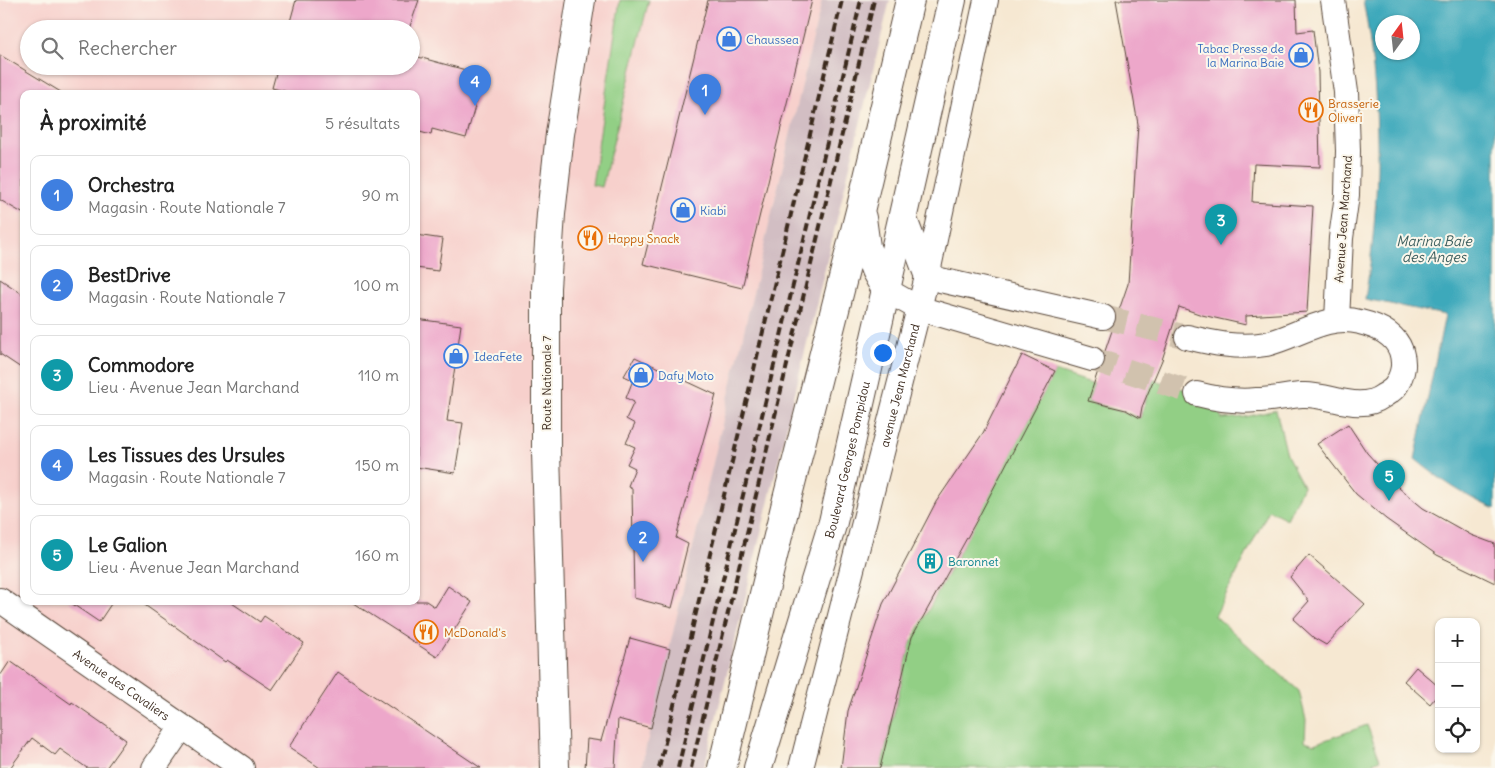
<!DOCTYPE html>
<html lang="fr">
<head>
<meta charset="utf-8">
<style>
  :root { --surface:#fff; --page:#f6f6f6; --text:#222; --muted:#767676; --line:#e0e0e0; --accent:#d1495b }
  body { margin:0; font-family:Delius,sans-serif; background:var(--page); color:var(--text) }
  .controls { position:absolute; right:15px; bottom:15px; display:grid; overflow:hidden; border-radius:10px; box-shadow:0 1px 4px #0004 }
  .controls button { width:45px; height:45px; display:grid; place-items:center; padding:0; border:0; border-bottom:1px solid var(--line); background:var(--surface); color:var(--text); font:25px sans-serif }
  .compass { position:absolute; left:1375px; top:15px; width:45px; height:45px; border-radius:50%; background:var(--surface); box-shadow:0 1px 4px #0004; rotate:15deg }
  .you { position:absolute; left:882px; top:352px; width:18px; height:18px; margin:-12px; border:4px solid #fff; border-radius:50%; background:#1a73e8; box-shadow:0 0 0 8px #1a73e833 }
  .badge { display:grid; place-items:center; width:32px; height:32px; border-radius:50%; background:var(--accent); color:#fff; font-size:16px; font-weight:700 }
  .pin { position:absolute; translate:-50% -41px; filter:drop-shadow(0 1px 2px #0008) }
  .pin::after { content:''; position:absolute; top:26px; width:18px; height:15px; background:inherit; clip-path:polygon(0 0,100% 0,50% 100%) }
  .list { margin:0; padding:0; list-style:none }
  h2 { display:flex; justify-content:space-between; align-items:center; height:65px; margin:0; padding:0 20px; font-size:21px }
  h2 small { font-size:16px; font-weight:400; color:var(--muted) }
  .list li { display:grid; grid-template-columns:32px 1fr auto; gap:15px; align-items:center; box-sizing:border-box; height:80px; margin:0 10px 10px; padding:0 10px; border:1px solid var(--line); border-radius:10px }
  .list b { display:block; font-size:19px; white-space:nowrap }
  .list p { margin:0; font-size:16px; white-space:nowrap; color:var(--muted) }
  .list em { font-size:16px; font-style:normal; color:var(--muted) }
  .icon { flex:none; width:28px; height:28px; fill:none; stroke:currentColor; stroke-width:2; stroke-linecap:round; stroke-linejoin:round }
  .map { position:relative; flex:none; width:1495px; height:768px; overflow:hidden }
  .search { position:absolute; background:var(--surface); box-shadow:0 1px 4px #0004; left:20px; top:20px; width:400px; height:55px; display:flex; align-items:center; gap:12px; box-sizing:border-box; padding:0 18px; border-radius:28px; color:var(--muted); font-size:19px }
  .panel { position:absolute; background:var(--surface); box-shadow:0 1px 4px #0004; left:20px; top:90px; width:400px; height:515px; border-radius:10px }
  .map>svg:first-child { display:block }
  .built { fill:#f7d0cc; fill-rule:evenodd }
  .industrial { fill:#d2bec3 }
  .green { fill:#92cf85; stroke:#667c52 }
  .water { fill:#3ca9bb; stroke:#3c6a6c; fill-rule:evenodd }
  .building { fill:#eda7ca }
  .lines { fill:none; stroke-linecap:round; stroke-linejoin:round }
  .street-tunnel { stroke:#d1c2ae; stroke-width:24; stroke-dasharray:24 12; stroke-linecap:butt }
  .street-casing { stroke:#574639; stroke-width:26 }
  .primary-casing { stroke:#574639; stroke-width:30 }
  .street { stroke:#fff; stroke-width:24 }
  .primary { stroke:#fff; stroke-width:28 }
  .rail { stroke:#3b2a1e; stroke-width:4; stroke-dasharray:8 4; stroke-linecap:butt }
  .labels { text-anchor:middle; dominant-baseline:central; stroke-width:4; stroke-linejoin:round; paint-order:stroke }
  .shop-label { font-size:12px; fill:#366cbe; stroke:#fbf7ec; text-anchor:start }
  .food-label { font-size:12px; fill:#c56008; stroke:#fbf7ec; text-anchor:start }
  .street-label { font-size:12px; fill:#3b2a1e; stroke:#fbf7ec }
  .culture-label { font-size:12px; fill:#0d838f; stroke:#fbf7ec; text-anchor:start }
  .water-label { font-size:14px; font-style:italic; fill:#3b5d5d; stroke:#fbf7ec }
</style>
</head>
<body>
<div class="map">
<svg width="1495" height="768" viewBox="0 0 1495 768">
  <rect width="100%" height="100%" fill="#fbf7ec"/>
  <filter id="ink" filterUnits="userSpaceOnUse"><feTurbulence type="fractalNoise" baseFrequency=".02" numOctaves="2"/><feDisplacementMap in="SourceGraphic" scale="10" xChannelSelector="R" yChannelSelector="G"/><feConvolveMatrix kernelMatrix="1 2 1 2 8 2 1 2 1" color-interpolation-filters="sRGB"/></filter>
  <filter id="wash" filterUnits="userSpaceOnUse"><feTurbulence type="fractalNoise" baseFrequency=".0096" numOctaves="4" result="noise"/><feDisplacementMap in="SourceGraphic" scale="20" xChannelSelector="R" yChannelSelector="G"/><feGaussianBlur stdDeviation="1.12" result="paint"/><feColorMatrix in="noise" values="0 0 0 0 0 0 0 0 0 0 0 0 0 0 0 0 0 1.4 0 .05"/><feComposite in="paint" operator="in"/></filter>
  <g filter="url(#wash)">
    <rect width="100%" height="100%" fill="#f6e8d2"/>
    <!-- built -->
    <path class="built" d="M0,0H822L641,768H0ZM29,29H411V66H29ZM24,94H416V601H24Z"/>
    <!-- industrial -->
    <path class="industrial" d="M822,0H890L704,768H641Z"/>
    <!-- green -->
    <path class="green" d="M620,0H649L602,187L592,185Z
      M1055,371L1094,384L1088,401L1140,418L1150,387L1154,380L1215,399L1222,419L1245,417L1276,410L1287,455L1303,486L1287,519L1269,510L1215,616L1299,691L1306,720L1305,741L1314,744L1367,725L1380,760L1359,768H881L910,645Z"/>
    <!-- water -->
    <path class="water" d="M1363,0H1495V509C1466,497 1439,479 1415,459L1445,315L1365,299C1381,201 1382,98 1363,0ZM1382,22H1412V52H1382Z"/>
    <g id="blocks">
      <!-- building -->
      <path class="building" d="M296,0H419L409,29H288Z
        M708,0H812L742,288L643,264Z
        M1116,0H1296L1297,32L1313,30L1318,72L1320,167L1254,164L1252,202L1313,206L1307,312L1246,316V325L1202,315L1179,307L1162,360L1142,407L1140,418L1126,410L1088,401L1098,371L1105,363L1104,354L1128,284L1138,124Z
        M0,55L64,94H24V214L0,200Z
        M411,55L484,75L466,138L432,129L431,135L416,131V94H296L272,88L278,66H411Z
        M416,235L443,239L438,271L416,268Z
        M0,279L24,295V370L0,354Z
        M416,319L461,325L447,421L463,423L455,473L416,467Z
        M1022,355L1055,371L978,518L912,637L880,768H841L848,711L883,604L936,502L983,433Z
        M635,357L716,395L676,538L688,544L672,608L634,598L632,488L628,486L635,468L627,464L635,447L626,443L635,424L626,419L634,402L626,398L633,380L624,376Z
        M1348,424L1367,453L1399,488L1423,508L1471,535L1495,544V583L1437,555L1386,519L1356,494L1317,444Z
        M1309,555L1365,604L1326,645L1314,638L1293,619L1309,601L1290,577Z
        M448,586L472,602L437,657L350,601H426L435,607Z
        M68,601H113L99,622Z
        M139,601H229L260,622L264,616L304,643L272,690L227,660L225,662L218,657Z
        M630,638L670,649L651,728L618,719L615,768H585L587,739L601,741Z
        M10,661L71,704L72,702L126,740L106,768H87L60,749L55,755L32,738L10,768H0V676Z
        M1416,667L1439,687V693L1430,704L1404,681Z
        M338,672L481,768H320L289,747Z"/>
    </g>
  </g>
  <g filter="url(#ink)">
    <use href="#blocks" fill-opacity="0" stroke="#574639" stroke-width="1"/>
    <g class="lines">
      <!-- street-tunnel -->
      <path class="street-tunnel" d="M1103,317L1187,337
        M1092,359L1197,394"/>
      <!-- street casing -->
      <g class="street-casing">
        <g id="street">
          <path d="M1333,0L1346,92L1348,151L1347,195L1341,238L1337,320"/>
          <path d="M903,214L927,277"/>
          <path d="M927,277L1103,317"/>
          <path d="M886,290L918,308L1092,359"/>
          <path d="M1187,337C1212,343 1239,349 1266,344C1297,337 1326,313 1360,322C1377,326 1395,334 1401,351C1405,364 1403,373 1397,384C1394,390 1388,393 1383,396C1358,414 1329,393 1302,395C1287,396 1272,400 1257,400C1237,402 1216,399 1197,394"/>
          <path id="s1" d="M0,600L242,768"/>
          <path d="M154,768L182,727"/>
          <path id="s2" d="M801,768L927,277L986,0"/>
        </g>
      </g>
      <!-- primary casing -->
      <g class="primary-casing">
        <g id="primary">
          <path d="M862,218L866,247L875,270L886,290"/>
          <path d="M555,768L546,452V288L551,214L560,134L581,0"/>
          <path d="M722,768L785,507L861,207L910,0"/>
          <path id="s3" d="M758,768L833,522L952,0"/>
        </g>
      </g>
      <!-- street -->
      <use href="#street" class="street"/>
      <!-- primary -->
      <use href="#primary" class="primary"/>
      <!-- rail -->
      <path class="rail" d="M659,768L842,0
        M678,768L861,0
        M691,768L874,0"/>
    </g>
  </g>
  <!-- icons -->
  <defs>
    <g id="shop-ring" transform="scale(1.25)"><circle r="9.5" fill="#fbf7ec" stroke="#3f7fe0" stroke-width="1.5"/><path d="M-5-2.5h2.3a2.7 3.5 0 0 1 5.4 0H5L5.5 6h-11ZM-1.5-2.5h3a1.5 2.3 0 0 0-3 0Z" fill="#3f7fe0"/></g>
    <g id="restaurant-ring" transform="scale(1.25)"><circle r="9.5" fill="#fbf7ec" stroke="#e8710a" stroke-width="1.5"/><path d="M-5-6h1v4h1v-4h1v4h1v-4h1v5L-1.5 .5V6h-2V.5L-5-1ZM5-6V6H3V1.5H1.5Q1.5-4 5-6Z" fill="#e8710a"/></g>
    <g id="building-ring" transform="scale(1.25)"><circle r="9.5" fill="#fbf7ec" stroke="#0f9aa8" stroke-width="1.5"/><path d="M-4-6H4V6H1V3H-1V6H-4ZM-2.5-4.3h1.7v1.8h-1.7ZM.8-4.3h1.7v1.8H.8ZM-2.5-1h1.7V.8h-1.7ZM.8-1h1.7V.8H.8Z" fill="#0f9aa8"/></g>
  </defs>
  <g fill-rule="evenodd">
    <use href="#shop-ring" x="729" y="39"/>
    <use href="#shop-ring" x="1301" y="55"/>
    <use href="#restaurant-ring" x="1311" y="110"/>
    <use href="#shop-ring" x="683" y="210"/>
    <use href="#restaurant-ring" x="590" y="238"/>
    <use href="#shop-ring" x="456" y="356"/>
    <use href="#shop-ring" x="641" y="375"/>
    <use href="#building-ring" x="930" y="561"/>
    <use href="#restaurant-ring" x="426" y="632"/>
  </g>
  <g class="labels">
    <!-- shop labels -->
    <g class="shop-label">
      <text x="746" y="39">Chaussea</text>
      <text x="1284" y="48" text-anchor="end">Tabac Presse de<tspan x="1284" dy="14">la Marina Baie</tspan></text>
      <text x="700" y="210">Kiabi</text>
      <text x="474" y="356">IdeaFete</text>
      <text x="658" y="375">Dafy Moto</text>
    </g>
    <!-- food labels -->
    <g class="food-label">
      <text x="1328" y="103">Brasserie<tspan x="1328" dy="14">Oliveri</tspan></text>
      <text x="608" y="238">Happy Snack</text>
      <text x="444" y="632">McDonald's</text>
    </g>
    <!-- street labels -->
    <g class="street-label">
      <text transform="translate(1343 219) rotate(-86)">Avenue Jean Marchand</text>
      <text transform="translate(546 383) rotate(-90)">Route Nationale 7</text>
      <text stroke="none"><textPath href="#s2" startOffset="395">avenue Jean Marchand</textPath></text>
      <text stroke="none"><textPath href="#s3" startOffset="321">Boulevard Georges Pompidou</textPath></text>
      <text stroke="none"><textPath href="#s1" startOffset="148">Avenue des Cavaliers</textPath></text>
    </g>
    <!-- culture labels -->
    <g class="culture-label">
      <text x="948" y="561">Baronnet</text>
    </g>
    <!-- water labels -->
    <g class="water-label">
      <text x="1434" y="241">Marina Baie<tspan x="1434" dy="16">des Anges</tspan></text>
    </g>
  </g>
</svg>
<div class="controls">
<button>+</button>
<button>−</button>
<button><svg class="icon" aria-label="locate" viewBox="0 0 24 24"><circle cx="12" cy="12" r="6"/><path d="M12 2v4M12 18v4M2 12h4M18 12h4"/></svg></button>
</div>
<svg class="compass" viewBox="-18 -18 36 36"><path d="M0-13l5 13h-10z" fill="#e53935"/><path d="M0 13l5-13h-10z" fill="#767676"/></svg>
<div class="you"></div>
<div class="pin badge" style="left:705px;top:115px;background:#3f7fe0">1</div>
<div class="pin badge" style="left:643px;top:562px;background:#3f7fe0">2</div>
<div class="pin badge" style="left:1221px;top:245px;background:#0f9aa8">3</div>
<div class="pin badge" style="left:475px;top:106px;background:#3f7fe0">4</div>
<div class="pin badge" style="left:1389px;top:501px;background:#0f9aa8">5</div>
<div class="search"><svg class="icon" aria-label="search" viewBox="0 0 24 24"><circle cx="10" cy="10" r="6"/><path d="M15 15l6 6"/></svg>Rechercher</div>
<section class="panel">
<h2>À proximité<small>5 résultats</small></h2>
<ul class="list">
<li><span class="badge" style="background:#3f7fe0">1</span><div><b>Orchestra</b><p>Magasin · Route Nationale 7</p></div><em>90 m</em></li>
<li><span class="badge" style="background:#3f7fe0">2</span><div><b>BestDrive</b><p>Magasin · Route Nationale 7</p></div><em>100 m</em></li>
<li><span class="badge" style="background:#0f9aa8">3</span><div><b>Commodore</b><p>Lieu · Avenue Jean Marchand</p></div><em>110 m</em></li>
<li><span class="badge" style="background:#3f7fe0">4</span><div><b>Les Tissues des Ursules</b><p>Magasin · Route Nationale 7</p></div><em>150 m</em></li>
<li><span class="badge" style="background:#0f9aa8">5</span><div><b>Le Galion</b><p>Lieu · Avenue Jean Marchand</p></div><em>160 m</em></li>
</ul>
</section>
</div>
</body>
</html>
